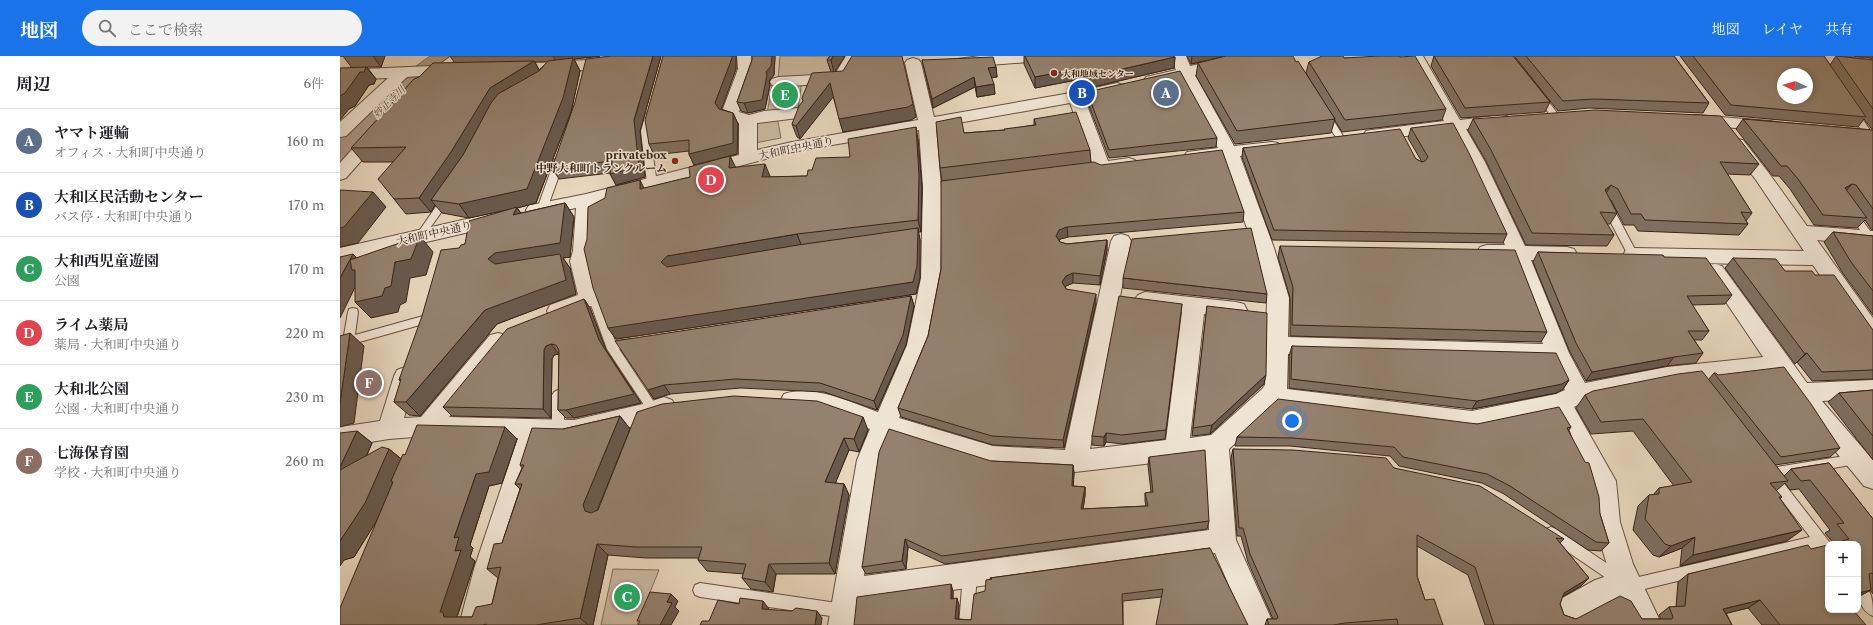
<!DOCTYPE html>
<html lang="ja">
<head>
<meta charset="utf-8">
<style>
  :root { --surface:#fff; --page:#f2f2f2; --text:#202124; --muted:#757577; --line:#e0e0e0; --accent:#1a73e8 }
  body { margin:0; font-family:"Libre Caslon Text","Noto Serif JP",serif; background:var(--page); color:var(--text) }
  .controls { position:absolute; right:12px; bottom:12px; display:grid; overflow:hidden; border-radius:8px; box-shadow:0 2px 6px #0003 }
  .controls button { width:36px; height:36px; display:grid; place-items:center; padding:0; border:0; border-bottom:1px solid var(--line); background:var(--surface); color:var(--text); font:20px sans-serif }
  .compass { position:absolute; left:1437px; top:12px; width:36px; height:36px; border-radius:50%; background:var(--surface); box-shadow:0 2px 6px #0003; rotate:274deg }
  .you { position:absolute; left:952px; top:365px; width:14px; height:14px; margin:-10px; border:3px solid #fff; border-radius:50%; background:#1a73e8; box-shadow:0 0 0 6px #1a73e833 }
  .badge { display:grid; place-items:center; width:26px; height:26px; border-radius:50%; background:var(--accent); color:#fff; font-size:13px; font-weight:700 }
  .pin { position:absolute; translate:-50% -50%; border:2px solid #fff; box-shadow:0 1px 4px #0006 }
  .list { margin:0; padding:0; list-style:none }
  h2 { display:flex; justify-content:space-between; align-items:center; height:52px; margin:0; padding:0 16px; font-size:17px }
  h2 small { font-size:13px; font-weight:400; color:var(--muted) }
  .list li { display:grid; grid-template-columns:26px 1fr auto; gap:12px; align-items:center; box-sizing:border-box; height:64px; padding:0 16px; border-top:1px solid var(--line) }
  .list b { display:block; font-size:15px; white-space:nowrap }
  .list p { margin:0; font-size:13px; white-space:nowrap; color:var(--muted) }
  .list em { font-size:13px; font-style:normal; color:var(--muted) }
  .icon { flex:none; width:22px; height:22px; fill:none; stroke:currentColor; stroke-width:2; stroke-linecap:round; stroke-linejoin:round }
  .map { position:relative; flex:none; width:1533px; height:569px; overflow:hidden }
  header { display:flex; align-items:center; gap:24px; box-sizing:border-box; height:56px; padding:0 20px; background:var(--accent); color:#fff }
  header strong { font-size:19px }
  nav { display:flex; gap:22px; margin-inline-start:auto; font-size:14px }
  .search { width:280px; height:36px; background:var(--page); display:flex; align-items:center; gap:10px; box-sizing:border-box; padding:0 14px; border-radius:22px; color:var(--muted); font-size:15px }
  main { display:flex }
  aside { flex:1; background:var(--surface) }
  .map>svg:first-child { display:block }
  .green { fill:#cab8a0; stroke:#826e5c }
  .water { fill:#ac9985; stroke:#7e6a5a }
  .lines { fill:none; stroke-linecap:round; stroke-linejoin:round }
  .lane-casing { stroke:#655042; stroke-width:2 }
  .street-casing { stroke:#655042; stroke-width:2 }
  .lane { fill:#efe4d3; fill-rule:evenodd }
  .street { fill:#efe4d3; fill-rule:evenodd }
  .wall { fill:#7f6f5f; stroke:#3a2419; fill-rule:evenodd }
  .shaded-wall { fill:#685a4d; stroke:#3a2419 }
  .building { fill:#94816e; stroke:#3a2419; fill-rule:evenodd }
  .poi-dot { fill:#8f2418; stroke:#efe4d3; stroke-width:1.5 }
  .labels { text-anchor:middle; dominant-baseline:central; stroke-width:3; stroke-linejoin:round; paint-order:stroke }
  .far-poi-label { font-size:9px; font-weight:bold; fill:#3a2419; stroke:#efe4d3; text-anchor:start }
  .far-water-label { font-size:10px; font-style:italic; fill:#5c4739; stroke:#efe4d3 }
  .street-label { font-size:11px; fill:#3a2419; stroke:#efe4d3 }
  .poi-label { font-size:11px; font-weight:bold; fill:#3a2419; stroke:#efe4d3; text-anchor:end }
</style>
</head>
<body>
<header>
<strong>地図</strong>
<div class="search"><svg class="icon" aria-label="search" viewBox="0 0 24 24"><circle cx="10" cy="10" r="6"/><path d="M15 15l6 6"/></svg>ここで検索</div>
<nav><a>地図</a><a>レイヤ</a><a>共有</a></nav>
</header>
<main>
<aside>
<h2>周辺<small>6件</small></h2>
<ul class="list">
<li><span class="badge" style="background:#5c6f8a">A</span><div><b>ヤマト運輸</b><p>オフィス · 大和町中央通り</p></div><em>160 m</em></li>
<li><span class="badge" style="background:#1a4fb4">B</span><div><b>大和区民活動センター</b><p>バス停 · 大和町中央通り</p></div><em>170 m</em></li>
<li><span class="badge" style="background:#2e9e5b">C</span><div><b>大和西児童遊園</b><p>公園</p></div><em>170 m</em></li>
<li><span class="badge" style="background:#e0444e">D</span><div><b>ライム薬局</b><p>薬局 · 大和町中央通り</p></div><em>220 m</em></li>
<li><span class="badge" style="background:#2e9e5b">E</span><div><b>大和北公園</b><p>公園 · 大和町中央通り</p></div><em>230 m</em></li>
<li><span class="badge" style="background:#8d6e63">F</span><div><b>七海保育園</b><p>学校 · 大和町中央通り</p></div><em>260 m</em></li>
</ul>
</aside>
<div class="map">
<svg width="1533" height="569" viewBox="0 0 1533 569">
  <rect width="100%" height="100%" fill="#e7d6bc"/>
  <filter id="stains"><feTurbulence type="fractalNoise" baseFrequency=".005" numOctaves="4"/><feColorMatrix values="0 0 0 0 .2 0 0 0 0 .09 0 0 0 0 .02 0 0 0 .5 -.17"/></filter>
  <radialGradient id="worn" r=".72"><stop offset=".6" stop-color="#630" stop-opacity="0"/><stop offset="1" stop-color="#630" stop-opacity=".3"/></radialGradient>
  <!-- green -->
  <path class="green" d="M440,0H507L494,20L462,23L458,53L436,55L441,82L415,87L414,67L426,63L433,24H438Z
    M273,513L319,514L297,569H261Z"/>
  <!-- water -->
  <path class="water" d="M90,0H114L0,113V81L69,15Z"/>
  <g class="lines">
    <!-- lane casing -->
    <g class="lane-casing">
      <path id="lane" d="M111,0H120L101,16H95V12Z
        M1197,38H1203L1220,61L1219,63H1213L1196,40Z
        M1512,51L1515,52L1532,77V81H1526L1508,54Z
        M310,54L314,57L309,75L317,127L312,130L307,127L301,75L306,57Z
        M985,55L988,56L1005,83L1004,85H998L997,83L981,58Z
        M220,100L225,103L207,153L202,156L199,155L197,153L215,103Z
        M107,138L112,141L83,182H77L75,180L77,178L104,139Z
        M1267,147L1272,150L1298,199L1297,201H1289L1288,199L1262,150Z
        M1512,153L1515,154L1533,179V185L1527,184L1509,158L1507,156Z
        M249,239L259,244L260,247L275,285L292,283L296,284L298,287L296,290L279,293L318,352L320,355L318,358L314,360L310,358L267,293L251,249L244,243Z
        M13,252L17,253L18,256L15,279L83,260L87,261L88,264L87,267L9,289L5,288L3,285L8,256L9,253Z
        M218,334L222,336L224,339V374L222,378L218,379L214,378L212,374V339L214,336Z
        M1517,398L1521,399L1523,403L1521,407L1517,408L1439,421L1491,488H1488V500L1483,498L1478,491L1288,537L1206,481L1204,477L1206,473L1211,471L1216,473L1290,523L1470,481L1424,421L1422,417L1424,413Z
        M630,513L635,514L637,519L633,569H619L623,519L625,514Z
        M1518,526C1533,532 1533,546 1533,560C1519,554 1518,540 1518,526Z
        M360,527L504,548L509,550L511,555L509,560L504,562L360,541L355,539L353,534L355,529Z"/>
    </g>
    <!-- street casing -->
    <g class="street-casing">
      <path id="street" d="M276,0H316L314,3L308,5L247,14L168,18L162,16L160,13L162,10L168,8L247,4Z
        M397,0H413L414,13L399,56L409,59L424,55L458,52L464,53L466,57L464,61L458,62L417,67V94L452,86L578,64L565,7L567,4L573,2L579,4L581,7L594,61L736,36L777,27L783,29L785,32L783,35L745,44L768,105L789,102L795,104L798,108L795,112C783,115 767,118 755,115L730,47L596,71L601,131V222L589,289L559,362L653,390L725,394L771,185L774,180L781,178L788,180L791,185L750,393L826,384L842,256L798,249L794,244L798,239L805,236L896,246L904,248L907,254L904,260L896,262L864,258L850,382L871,379L922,333L925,329L927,242L914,192L882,102L853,106L847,104L844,100L847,96L878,92L840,22L812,29L806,27L804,24L806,21L836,14L830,0H846L850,10L894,0H922L920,3L855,19L894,90L932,86L938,87L941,91L938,95L900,100L934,192L949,242L948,281L1203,288L1171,204L1147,203L1140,201L1137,196L1140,191L1147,189H1165L1127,106L1110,75L1032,84L1026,83L1023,79L1026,75L1032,74L1104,65L1067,0H1083L1120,64L1161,59L1167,60L1170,64L1167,68L1126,73L1145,106L1185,190L1227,191L1234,193L1237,198L1234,203L1227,205L1191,204L1229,297L1245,327L1327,311L1423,301L1365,215L1368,210L1375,208L1382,210L1467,327L1533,324V342L1482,345L1533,404V433L1524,430L1453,344L1435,317L1327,329L1243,346L1234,351L1276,425L1280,466L1293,508L1322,569H1293L1282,544L1269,546L1227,569L1217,565L1213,555L1217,545L1255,524L1270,519L1254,466L1251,426L1214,358L1132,375L935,350L889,393L896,484L934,569H906L875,497L520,547L516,569H488L517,404L530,373L483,356L452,354L444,352L440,345L444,338C474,328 509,346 538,356L567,289L581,222L583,131L579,74L452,96L255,148L253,195L250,205L260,243L256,248L218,263L210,261L207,255L210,249L238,239L230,205L233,195L236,152L196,160L189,159L186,154L189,149L196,148L246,138L399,99V67L384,62L381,58L398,13ZM948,298L1211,305L1225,334L1216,338L1132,355L947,333ZM551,380L653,412L735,416L865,401L869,474L524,520L541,404Z
        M506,0H522L506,26L438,31L432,29L430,26L432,23L438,21L495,18Z
        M640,0H709L707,3L701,5L624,11L618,9L616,6L618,3Z
        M1442,0H1499L1533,3V13L1450,5L1444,3Z
        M114,9L120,11L122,14L120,17L67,21L6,80L0,81V66L48,22L0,24V14Z
        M1355,59L1430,65L1436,66L1439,70L1436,74L1430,75L1349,68L1346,64L1349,60Z
        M37,71L43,72L46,76L43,80L6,122L0,124V107L31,72Z
        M1397,83L1403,84L1428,116L1467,170L1533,175V189L1477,184L1533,262V287L1525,285L1473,209L1293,206L1286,204L1283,199L1286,194L1293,192L1464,195L1416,124L1388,88L1391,84Z
        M157,156L164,158L167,163L164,168L0,206V192Z
        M158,277L166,279L169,285L166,291L109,361L234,364L303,348L324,341L332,344L336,351L332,358L303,368L234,384L202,383L162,513L147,569H119L134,513L178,382L87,380L49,383L0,391V371L40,365L54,320L57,314L65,311L73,314L76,320L64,362L81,361L150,279Z"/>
    </g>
    <!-- lane -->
    <use href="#lane" class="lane"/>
    <!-- street -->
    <use href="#street" class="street"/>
  </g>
  <!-- wall -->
  <path class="wall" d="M0,0H45L41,11H27L36,23L34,28L29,29L15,50L9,53L12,12L3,0Z
    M110,0H260L234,3L240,15L231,56L196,147L177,152L181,157L225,147L234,161L230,201L223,202L230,212L236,238L157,268L80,360L69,359L54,346L61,325L59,324L119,192L173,152L129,162L102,157L95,149L91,156L66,158L54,143L53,106H23L11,92L114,6ZM195,6H208L199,14Z
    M271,0H321L300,75L305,121L276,129L270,117L219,123L212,112Z
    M323,0H396V13L381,53L393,57L398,68L397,98L354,109L349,98V95L314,99L309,88Z
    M412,0H435L434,19L429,25L430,29L425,53L408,57L401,55L397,46L412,4Z
    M490,0L495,15L576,61L571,64L503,76L493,40L460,83L457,81L452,68L491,16L487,4Z
    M684,0H834L835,1L834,12L740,34L736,24L695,32L684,8Z
    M847,0H895L956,6L995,63L991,77L895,88L856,20L858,7L861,6L851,8Z
    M1094,0H1334L1369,47L1363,57L1249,52L1218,55L1176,2H1175L1210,46L1205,56L1121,62L1091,10Z
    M1340,0H1484L1490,9L1496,0L1533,4V73L1531,72L1524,63L1518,71L1385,59Z
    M1514,0H1533V2Z
    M1060,1L1106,53L1102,64L1002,76L966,17L969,6L1004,2Z
    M582,4L656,11L657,21H651L655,38L637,41L635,31L593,52Z
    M747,36L877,82L876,91L769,102L747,45Z
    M694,63L750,94L751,107L904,156L903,166L728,181L720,183L719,185L720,186L727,188L767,184V194L760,229L733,227L726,230L725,231L726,233L756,247L724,392L653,389L561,361L558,352L588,280L601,213L602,125L600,112L624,77L664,74L694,69Z
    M1133,63L1419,108L1410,119L1387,118L1412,157L1406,165L1408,168L1399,179L1298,175L1294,169H1284L1271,144H1270L1277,157L1270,168H1267L1274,179L1267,190L1186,189L1146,105L1128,74Z
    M1403,63L1533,74V174L1531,173L1525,164L1517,172L1474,169L1450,133L1439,120H1433L1396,73Z
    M1071,72L1167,178L1163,187L932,184L902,101L903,92L1076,103L1082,106L1068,82Z
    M578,83L582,131L581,176H578L580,184V222L576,238L276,283L268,272L265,142L350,121L390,100L395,111L430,120V121L467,120L472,114L510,101Z
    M1493,176L1533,180V259L1502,216L1484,186Z
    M940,190L1207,276L1201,286L950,280V242L938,201Z
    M1198,196L1324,201L1392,239L1385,248L1352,249L1369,275L1362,284H1354L1363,297L1356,307L1327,310L1246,325L1230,296L1193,206Z
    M1393,202L1445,215L1533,274V323L1472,325L1457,306L1455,308L1385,212Z
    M783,222L927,238L926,247L783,232Z
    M571,240L574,250L566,289L537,354L484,336L401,332L330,338L314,343L308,334Z
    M244,243L250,252L266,294L301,347L234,362H226L218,354L219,298L214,299L212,303L211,362L112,360L103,351Z
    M842,248L825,383L782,388L766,386L764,390L752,389V380Z
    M867,250L924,328L870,378L852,380Z
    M952,290L1229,324L1223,333L1216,337L1132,353L949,332V300Z
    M1374,317L1500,392L1490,401L1435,409L1444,420L1451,413L1489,407L1533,463V538L1530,534L1518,541V488H1494L1485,477L1490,474L1459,433L1450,434L1445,427L1436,435L1442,441L1440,443L1447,485L1340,510L1342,492L1319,501L1313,499L1293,474L1298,450L1309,439H1313L1319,432L1334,430L1293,375L1251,378L1236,352L1245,339L1368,324Z
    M1533,334V404L1488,346L1499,337Z
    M280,360L290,373L257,454L528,374L519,396L509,394L495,427L504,428L509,439L495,518H436L433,536L411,533L402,522L404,518L367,515L358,504L359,502H306L268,499L253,569H0L38,462L14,501L4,504L17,375L32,387L27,399L49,393L61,403L65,399L165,371L177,383L162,427L149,430L130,489L133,492L130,501L135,505L117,561H132L152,548L158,522L147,513L162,487L180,433L175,428L182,412L180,409L223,373Z
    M1137,368L1231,371L1229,374L1260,458L1269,487L1261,495L1248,494L1164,438L1142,427L1059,410L1050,400L950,390H895L897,381Z
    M893,393L1054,412L1224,483L1220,487L1249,522L1241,530L1222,541L1220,548L1224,559L1236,563H1321L1319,559L1329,551H1336L1338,526L1348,518L1471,493L1488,554L1526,569H1422L1408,552L1386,557L1392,569H1145L1128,519L1077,490V520L1085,544L1103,569H925L927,563H933L908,506L901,480H897L891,402Z
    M809,401L869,465L867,473L605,508L568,491L566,513L526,518L522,511L651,405L733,409L734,417L733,430L745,431V439L743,453L806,450L805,445V437L811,436L808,409Z
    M870,492L822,541L783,545V569H514L613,535V542L619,549L618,563L631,564L651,524L650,522Z"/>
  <!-- shaded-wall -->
  <path class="shaded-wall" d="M33,0H45L41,11Z
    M213,0H260L234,3L240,15L231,56L196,147L177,152L187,166L173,159L177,152L129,162L119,148L216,6Z
    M313,0H321L300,75L305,121L276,129L270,118L294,64Z
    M392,0H396V13L380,57L375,47Z
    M432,0H435L434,19L429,25L430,29L425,53L408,57L404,47L426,16Z
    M493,0H505L494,17L491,4Z
    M852,0H886L851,8Z
    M835,1L834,12L740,34L739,23Z
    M194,5L202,19L122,110L91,144L95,149L91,156L79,142L150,32Z
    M26,11L36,23L34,28L29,29L15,50L9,53L0,64V40L20,16Z
    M656,11L657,21L649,22L648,12Z
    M736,13V24L695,32V21Z
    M634,21L635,31L593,52L592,43Z
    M490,27L494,40L460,83L456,70Z
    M654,28L655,38L637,41L636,31Z
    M573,48L576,61L571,64L503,76L499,63Z
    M393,57L398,68L397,98L354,109L349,98Z
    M576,71L578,83L582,131L581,176L578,164Z
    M390,100L396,112H389Z
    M425,108L430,120L427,134L422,121Z
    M300,124L306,136L300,133Z
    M1512,128L1503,138L1505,132Z
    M1271,129L1264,141L1265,134Z
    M33,136L46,151L18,187L0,191V172Z
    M225,147L234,161L230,201L223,202L230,212L236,238L157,268L80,360L66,346L145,254L160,217L148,203L155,197Z
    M727,171L728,181L720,183L717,190L716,180L719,174Z
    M578,172L580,184V222L576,238L276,283L268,272Z
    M457,178L462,191L328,218L321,206L327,200Z
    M80,180L93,196L86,219L70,222L66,246L60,249L58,256L31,262L15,246L45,232L55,206Z
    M767,184V194L760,229V220Z
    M13,198L25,211L0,262V222Z
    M733,217V227L726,230L723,235L722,226L726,220Z
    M756,238V247L724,392L723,384Z
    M571,240L574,250L566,289L537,354L534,345Z
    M244,243L250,252L266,294L301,347L234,362L226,354L259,284Z
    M10,277L24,290L14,367L0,371V347Z
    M211,288L219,298L214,299L212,303L211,362L203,353L204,294L206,290Z
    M1467,297L1457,306L1455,308L1465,298Z
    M1334,301L1327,310L1246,325L1252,316Z
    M926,319L924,328L870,378L872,369Z
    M1229,324L1223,333L1216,337L1132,353L1137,345Z
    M324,329L330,338L314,343L308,334Z
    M280,360L290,373L255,460L245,455L243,449Z
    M523,361L528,374L519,396L514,383Z
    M165,371L177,383L162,427L149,430L130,489L133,492L130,501L135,505L116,564L104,561L100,556L115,495L114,482L136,418Z
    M17,375L32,387L14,428L0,418V411Z
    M766,377V386L764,390V381Z
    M504,382L509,394L491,438L485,426Z
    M49,393L64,405L51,425L54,427L41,458L14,501L4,504L0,510V485Z
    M733,409L734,417L733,438L732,430Z
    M504,428L509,439L495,518L489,507Z
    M745,431V439L742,461L741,453Z
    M1462,474L1447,485L1340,510L1353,499Z
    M1355,481L1342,492L1319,501L1331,490Z
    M565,483L568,491L566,513L562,505Z
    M257,488L268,499L253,569H248L240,562Z
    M429,508L436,518L433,536L425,526Z
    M1249,522L1241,530L1216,544L1224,537Z
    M611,528L613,535V550L611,543Z
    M1531,534L1518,541V537Z
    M331,538L338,545L335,551L339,555L331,569H320L327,546Z
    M617,542L619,549L618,569L615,563Z
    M1420,544L1408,552L1372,561L1383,553Z
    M423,545L429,553L427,560L422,553Z
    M477,555L482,562L481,569H475Z"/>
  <!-- building -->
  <path class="building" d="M271,0H313L294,64L299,111L270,118L272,105L212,112L235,46L246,3Z
    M323,0H392V2L375,47L379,53L393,57V87L349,98V84L309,88L305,64Z
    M412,0H432L431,10L426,16L427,19L422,44L404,47L397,46L412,4Z
    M490,0H493L491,4H487Z
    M512,0H562L573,48L568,51L499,63L490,27L456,70L452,68L459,50L463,45L462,42L472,17L503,15Z
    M685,0H834L835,1L739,23L736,13L695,21Z
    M886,0H953L956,6L958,5L995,63L897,75L858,7Z
    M982,0H1003L1004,2L1039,0H1060V1L1075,0L1106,53L1005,64L969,6Z
    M1094,0H1173L1210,46L1125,52Z
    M1186,0H1334L1369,47L1254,43L1223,45Z
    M1353,0H1484L1526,61L1391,49ZM1443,18H1467V42H1443Z
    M1496,0L1533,4V53Z
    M653,1L656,11L648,12L654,28L636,31L634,21L592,43L582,4Z
    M233,2L223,42L187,133L119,148L91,144L123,99L151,47L158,38L199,15L208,5Z
    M194,5L150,32L111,96L79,142L54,143L38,123L66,91L11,92L74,23L79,21L93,7Z
    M26,11L24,16H20L5,37L0,40V12Z
    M840,15L877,82L769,94L747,36Z
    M1255,54L1381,60L1419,108L1380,106L1412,157L1401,156L1408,168L1305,164L1301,158H1291L1278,133L1271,129L1265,134L1277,157L1260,156L1274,179L1192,177L1151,94L1133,63Z
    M736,56L750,94L600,112L596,66L621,61L624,77L665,74L664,73L696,69L694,63Z
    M1403,63L1533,74V153L1516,129L1512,128L1505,132L1527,162L1483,159L1458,123L1447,110H1441Z
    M1113,67L1129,97L1167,178L934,174L903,92L1060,73L1076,103L1082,106L1085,105L1088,101L1071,72Z
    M576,71L579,119L578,164L457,178L327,200L321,206L327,211L458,189L578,172L577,210L573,226L268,272L253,232L244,193L247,183L248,151L265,142L267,132L300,124V133L350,121L349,111L390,100L389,112L425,108L422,121L467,120L468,114H472L476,102L510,101L508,83Z
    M882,94L904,156L727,171L719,174L716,180L720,186L727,188L767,184L760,220L733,217L726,220L722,226L726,233L756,238L723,384L652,380L558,352L588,280L601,213V125L754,106L761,109Z
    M0,134L33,136L4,171L0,172Z
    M225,147L220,187L155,197L148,203L155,208L220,198L226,224L145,254L66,346H54L61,323L59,324L60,321L82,260L101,194L119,192L121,189L125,188L129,165L177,151L173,159Z
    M911,172L927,238L783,222L792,183Z
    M1493,176L1533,180V235L1511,206Z
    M80,180L71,203L55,206L51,230L45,232L42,240L15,246V214H12L10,204Z
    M940,190L1175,194L1207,276L952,269L953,231Z
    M1198,196L1323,199L1324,201L1366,202L1392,239L1347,240L1369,275H1348L1363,297L1334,301L1252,316L1236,287Z
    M13,198L0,222V201Z
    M1393,202L1436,203L1445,215H1472L1475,219H1494L1533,274V314L1482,316L1467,297L1465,298Z
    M571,240L563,279L534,345L480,327L396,323L324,329L308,334L275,285Z
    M779,240L842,248L826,374L782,379L766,377L764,381L752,380Z
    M244,243L259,284L294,338L226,354H218L219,294L216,289L211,288L206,290L204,294L203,353L103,351L167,273Z
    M867,250L927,257L926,319L872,369L853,372Z
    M10,277L0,347V280Z
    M952,290L1216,297L1229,324L1222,328L1137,345L951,323Z
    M1444,311L1471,348L1500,392L1441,401L1374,317H1376L1378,319Z
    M1362,315L1448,425L1430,427L1442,441H1439L1462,474L1353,499L1355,481L1331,490L1325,488L1305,463L1309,439L1319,438V432L1352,426L1303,363L1261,366L1245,339L1253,335L1338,318Z
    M1533,334V380L1499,337Z
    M394,340L477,345L523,361L514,383L504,382L485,426L504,428L489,507L429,508L425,526L402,522L406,508L358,504L362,491H296L257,488L240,562L196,569H146V568L143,569H0V552L53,426L51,425L63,398L65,399L77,369L165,371L149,416L136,418L114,482L119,481L115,495L121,494L100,556H103L104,561H132L136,551L152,548L161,511L147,513L154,488L162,487L182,428H175L184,409H180L192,372L223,373L280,360L243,449L245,455L251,457L258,454L297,356L322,348Z
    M938,343L1137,368L1219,351L1231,371L1227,372L1245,406L1249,407L1259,441L1260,458L1269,487L1256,486L1170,430L1147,418L1063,401L1054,391L953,382L897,381Z
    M549,373L651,405L733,409L732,430L745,431L741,453L808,450L805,437L813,436L809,401L865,394L869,465L602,500L565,483L562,505L522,511L539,396Z
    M17,375L0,411V377Z
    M42,391L49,393L25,447L0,485V414Z
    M893,393L953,394L1046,402L1054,412L1140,430L1224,483L1216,482L1249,522L1224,537L1220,548L1224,559L1236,563L1280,540L1291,545L1302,563H1332L1333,561L1329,551L1345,550L1348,518L1468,489L1471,493L1488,489V554H1513L1526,569H1440L1420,544L1383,553L1392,569H1154L1135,511L1077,479V520L1085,544L1094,543L1103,569H1058L1057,563L1005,567L993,569H929L927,563H937L938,561L910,498L903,472H899Z
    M1489,407L1533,463V518L1532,517L1529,518L1531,534L1518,537V488H1501L1502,485L1509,483L1497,468L1504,467L1470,424L1461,425L1451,413Z
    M870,492L908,569H816L823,533L782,538L783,569H514L517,541L611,528V543L617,542L615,563L631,564L634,538L645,535L646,524L652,523L650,522Z
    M310,536L331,538L327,546L332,547L320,569H298L300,565H297Z
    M400,542L423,545L422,553L452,555L456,552L477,555L475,569H360L362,565H369L378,544L399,548Z"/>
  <!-- markers -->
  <g class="poi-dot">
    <circle cx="714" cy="17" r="4"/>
    <circle cx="335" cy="105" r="4"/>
  </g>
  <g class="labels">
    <!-- far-poi labels -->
    <g class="far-poi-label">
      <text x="722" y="17">大和地域センター</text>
    </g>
    <!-- far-water labels -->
    <g class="far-water-label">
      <text transform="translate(49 46) rotate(-45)">妙正寺川</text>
    </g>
    <!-- street labels -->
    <g class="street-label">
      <text transform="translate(456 92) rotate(-12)">大和町中央通り</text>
      <text transform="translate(94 177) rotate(-13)">大和町中央通り</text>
    </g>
    <!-- poi labels -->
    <g class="poi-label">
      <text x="327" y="99">privatebox<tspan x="327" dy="13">中野大和町トランクルーム</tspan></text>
    </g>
  </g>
  <rect width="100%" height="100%" filter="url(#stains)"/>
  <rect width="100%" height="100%" fill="url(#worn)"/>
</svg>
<div class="controls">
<button>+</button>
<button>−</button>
</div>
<svg class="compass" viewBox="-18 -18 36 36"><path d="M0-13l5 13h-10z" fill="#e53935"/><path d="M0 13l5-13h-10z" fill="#757577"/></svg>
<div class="you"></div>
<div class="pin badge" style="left:826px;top:37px;background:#5c6f8a">A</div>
<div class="pin badge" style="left:742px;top:37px;background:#1a4fb4">B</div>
<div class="pin badge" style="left:287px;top:541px;background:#2e9e5b">C</div>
<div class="pin badge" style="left:371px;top:124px;background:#e0444e">D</div>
<div class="pin badge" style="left:445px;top:39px;background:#2e9e5b">E</div>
<div class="pin badge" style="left:29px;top:327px;background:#8d6e63">F</div>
</div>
</main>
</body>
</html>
